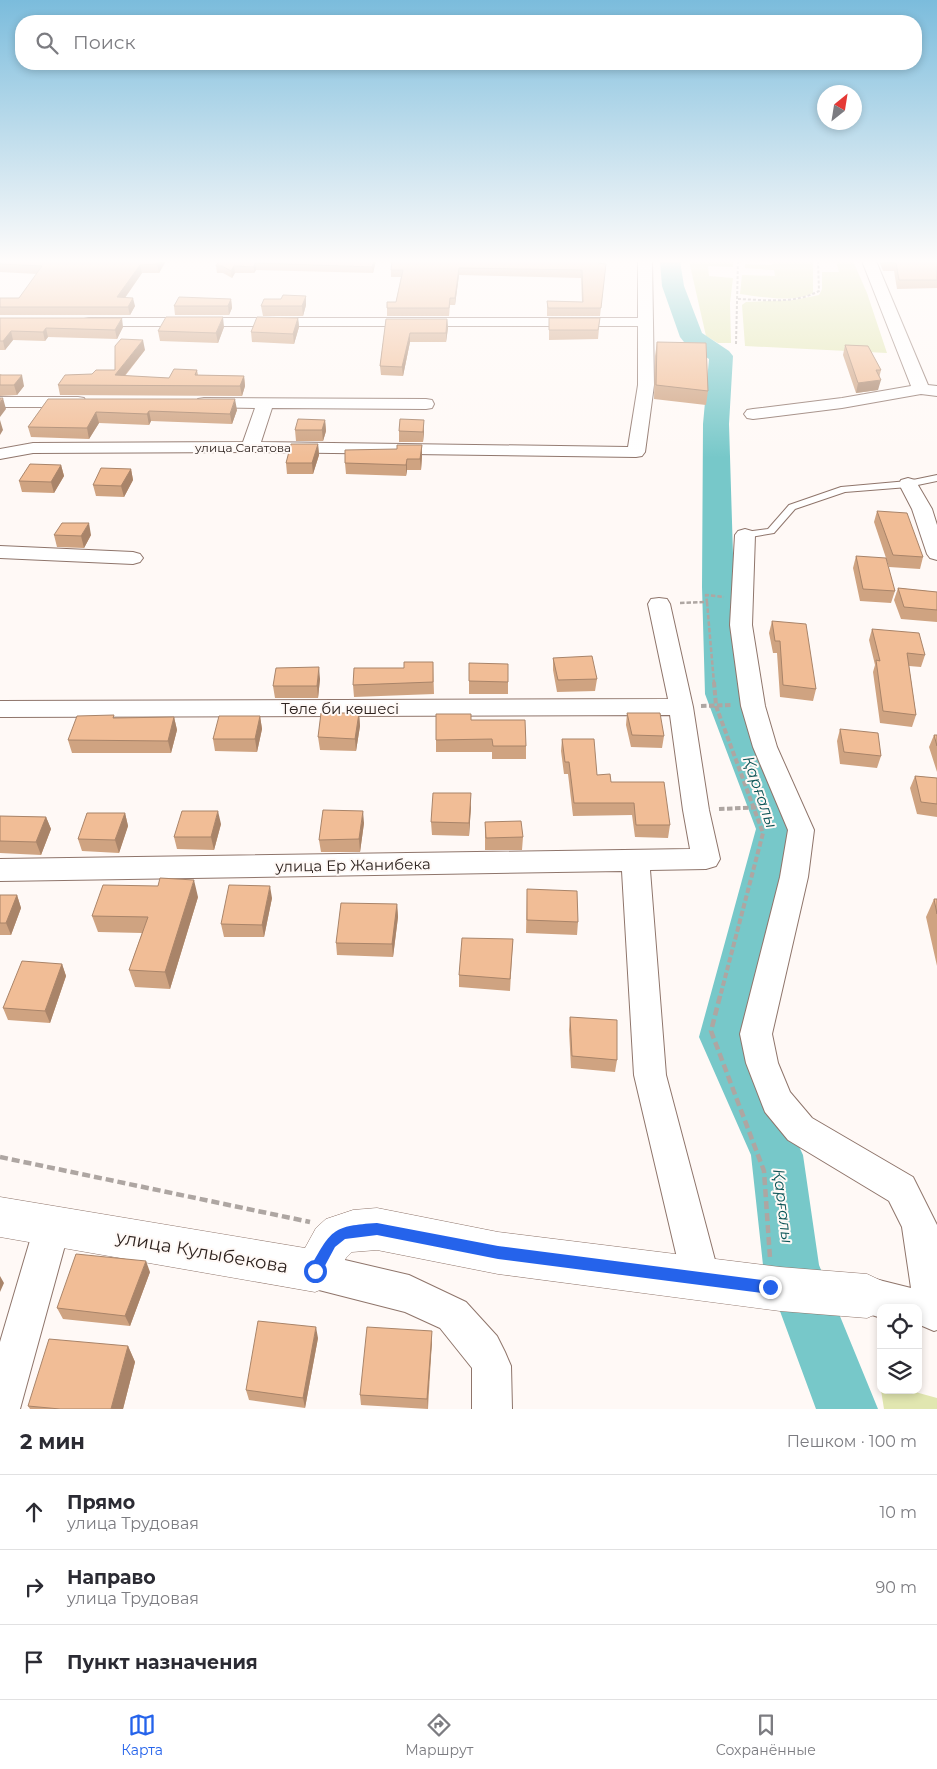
<!DOCTYPE html>
<html lang="ru">
<head>
<meta charset="utf-8">
<style>
  :root { --surface:#fff; --page:#f2f2f3; --text:#2b2b33; --muted:#7c7c81; --line:#e1e1e2; --accent:#2563eb }
  body { margin:0; font-family:Montserrat,sans-serif; background:var(--page); color:var(--text) }
  .controls { position:absolute; right:15px; bottom:15px; display:grid; overflow:hidden; border-radius:10px; box-shadow:0 2px 8px #0003 }
  .controls button { width:45px; height:45px; display:grid; place-items:center; padding:0; border:0; border-bottom:1px solid var(--line); background:var(--surface); color:var(--text); font:25px sans-serif }
  .compass { position:absolute; left:817px; top:85px; width:45px; height:45px; border-radius:50%; background:var(--surface); box-shadow:0 2px 8px #0003; rotate:30deg }
  .stop { position:absolute; width:15px; height:15px; margin:-11px; border:4px solid #2563eb; border-radius:50%; background:#fff }
  .stop.end { background:#2563eb; border-color:#fff; box-shadow:0 1px 5px #0008 }
  .list { margin:0; padding:0; list-style:none }
  h2 { display:flex; justify-content:space-between; align-items:center; height:65px; margin:0; padding:0 20px; font-size:21px }
  h2 small { font-size:16px; font-weight:400; color:var(--muted) }
  .list li { display:grid; grid-template-columns:32px 1fr auto; gap:15px; align-items:center; box-sizing:border-box; height:75px; padding:0 20px; border-top:1px solid var(--line) }
  .list b { display:block; font-size:19px; white-space:nowrap }
  .list p { margin:0; font-size:16px; white-space:nowrap; color:var(--muted) }
  .list em { font-size:16px; font-style:normal; color:var(--muted) }
  .icon { flex:none; width:28px; height:28px; fill:none; stroke:currentColor; stroke-width:2; stroke-linecap:round; stroke-linejoin:round }
  .map { position:relative; flex:none; width:937px; height:1409px; overflow:hidden }
  .search { position:absolute; background:var(--surface); box-shadow:0 2px 8px #0003; left:15px; right:15px; top:15px; height:55px; display:flex; align-items:center; gap:12px; box-sizing:border-box; padding:0 18px; border-radius:20px; color:var(--muted); font-size:19px }
  .sheet { height:290px; background:var(--surface) }
  nav { display:flex; justify-content:space-around; align-items:center; box-sizing:border-box; height:70px; border-top:1px solid var(--line); background:var(--surface); font-size:14px; color:var(--muted) }
  nav a { display:grid; justify-items:center; gap:2px }
  nav .on { color:var(--accent) }
  .map>svg:first-child { display:block }
  .green { fill:#e1e6b0 }
  .lines { fill:none; stroke-linecap:round; stroke-linejoin:round }
  .river { fill:#77c8c9; fill-rule:evenodd }
  .lane-casing { stroke:#8f756b; stroke-width:2 }
  .street-casing { stroke:#8f756b; stroke-width:2 }
  .secondary-casing { stroke:#8f756b; stroke-width:1 }
  .path-far3 { stroke:#aea6a2; stroke-width:2; stroke-dasharray:3 2; stroke-linecap:butt }
  .path-far2 { stroke:#aea6a2; stroke-width:2.5; stroke-dasharray:4.5 2; stroke-linecap:butt }
  .path-far1 { stroke:#aea6a2; stroke-width:4; stroke-dasharray:5.5 2.5; stroke-linecap:butt }
  .path { stroke:#aea6a2; stroke-width:4.5; stroke-dasharray:8 4; stroke-linecap:butt }
  .lane { fill:#fff; fill-rule:evenodd }
  .street { fill:#fff; fill-rule:evenodd }
  .secondary { fill:#fff; fill-rule:evenodd }
  .wall { fill:#cfa381 }
  .shaded-wall { fill:#a98469 }
  .building { fill:#f1bd96; stroke:#a98469 }
  .route { fill:#2563eb }
  .labels { text-anchor:middle; dominant-baseline:central; stroke-width:4; stroke-linejoin:round; paint-order:stroke }
  .far-street-label { font-size:12px; fill:#2e231f; stroke:#fff9f6 }
  .street-label { font-size:15px; fill:#2e231f; stroke:#fff9f6 }
  .water-label { font-size:16px; font-style:italic; fill:#0d5557; stroke:#fff9f6 }
  .near-street-label { font-size:18px; fill:#2e231f; stroke:#fff9f6 }
</style>
</head>
<body>
<div class="map">
<svg width="937" height="1409" viewBox="0 0 937 1409">
  <rect width="100%" height="100%" fill="#fff9f6"/>
  <!-- green -->
  <path class="green" d="M689,261H733V267L708,266L709,276L733,278L730,303L731,343H718L706,336Z
    M773,261H813V293C793,303 762,297 740,294L742,275L775,276L774,270L745,268V264L772,265Z
    M836,261H853L867,293L887,353L745,346L742,305L746,302L794,300L819,295L822,289V272H839Z
    M881,1390H908L937,1398V1409H884Z"/>
  <g class="lines">
    <!-- river -->
    <path class="river" d="M660,261H680L684,286L702,333L729,351L733,356L729,424L734,587L741,694L796,829L747,1037L803,1155L819,1265L878,1409H816L763,1265L751,1155L699,1037L756,829L705,694L702,587L703,424L709,359L684,342L680,337L662,286Z"/>
    <!-- lane casing -->
    <g class="lane-casing">
      <path id="lane" d="M937,475V481L908,487L845,492L795,509L774,533L745,538L740,535L745,532L768,529L789,505L841,487L908,481Z"/>
    </g>
    <!-- street casing -->
    <g class="street-casing">
      <path id="street" d="M638,261H652L654,385L645,452L642,456L636,457L250,452L33,453L0,459V449L33,443L243,442L255,408L198,407L196,403L198,399L204,398L426,399L432,400L434,404L432,408L426,409L272,408L261,442L628,447L638,385V326H89L84,325L82,322L84,319L89,318H638Z
        M862,261H876L928,385L937,386V396L921,394L842,408L753,419L747,418L744,414L747,410L753,409L842,398L911,386Z
        M0,397H78L84,398L86,402L84,406L78,407H0Z
        M908,478L915,480L932,509L937,525V560L930,558L927,554L912,509L899,484L901,480Z
        M745,529L752,531L755,535L752,625L765,706L777,747L814,830L808,877L772,1034L778,1063L790,1092L812,1118L913,1177L937,1225V1330L934,1331L920,1325L918,1326V1308H881V1318L854,1309L848,1296L854,1283L867,1277L911,1288L902,1227L889,1201L788,1140L765,1112L746,1063L740,1034L780,877L788,830L753,747L741,706L730,625L735,535L738,531Z
        M0,546L133,552L140,554L143,558L140,562L133,564L0,558Z
        M659,598L667,599L670,604L693,707L709,810L720,859L716,866L706,869L650,870L666,1075L720,1279L714,1292L701,1298L688,1292L682,1279L634,1075L622,871L0,881V859L690,849L683,810L670,715L0,717V701L668,699L648,604L651,599Z
        M52,1209L65,1214L70,1227L20,1409H0V1342L34,1227L39,1214Z
        M315,1253L409,1275L466,1302L497,1336L505,1352L511,1366L512,1409H472V1368L440,1328L405,1312L315,1289L302,1284L297,1271L302,1258Z"/>
    </g>
    <!-- secondary casing -->
    <g class="secondary-casing">
      <path id="secondary" d="M0,1197L305,1248L316,1228L326,1219L353,1210L377,1208L498,1232L780,1267L867,1274L882,1281L889,1296L884,1308H881V1312L867,1318L780,1311L498,1274L377,1250L352,1252L346,1258L330,1286L315,1292L0,1237Z"/>
    </g>
    <!-- path-far3 -->
    <path class="path-far3" d="M738,299C765,300 795,304 819,291L818,261
      M736,344L738,261"/>
    <!-- path-far2 -->
    <path class="path-far2" d="M707,602L714,683
      M680,603L707,602L706,595L724,597"/>
    <!-- path-far1 -->
    <path class="path-far1" d="M714,682L716,706L763,833L720,997
      M701,706L732,705
      M719,809L768,807"/>
    <!-- path -->
    <path class="path" d="M720,996L711,1031L764,1171L770,1258
      M0,1157L310,1222"/>
    <!-- lane -->
    <use href="#lane" class="lane"/>
    <!-- street -->
    <use href="#street" class="street"/>
    <!-- secondary -->
    <use href="#secondary" class="secondary"/>
  </g>
  <!-- wall -->
  <path class="wall" d="M0,261H166L159,273H142L125,298L135,306L130,315H0V298H19L37,274L0,272Z
    M219,261H376L373,273L256,270L254,273H235L232,278L223,273H217L216,266Z
    M879,261H937V288L897,289L894,271H883Z
    M599,263L606,264L600,316H547V301L582,302L581,278L459,275L455,305H450L449,316H387V308L396,302L401,277H391V270Z
    M306,296V305L303,316H263L261,306L281,299Z
    M231,299L232,308L229,315H175L174,306Z
    M0,318L123,327L117,339L48,337L45,341L13,340L5,350H0Z
    M298,318L299,327L294,344L252,342L251,332Z
    M549,318H600L598,339L549,340Z
    M386,319H447L448,328L446,342H410L403,376L381,375L380,366Z
    M224,327L218,343L160,341L158,331Z
    M657,342L708,391L706,405L654,399L655,356Z
    M845,345L881,370L879,378L878,390L856,393L843,355Z
    M145,350L125,376L169,378L197,370L198,375L244,376L245,386L242,396L60,395L58,385L92,374L115,370Z
    M0,374L24,386L17,395L0,396Z
    M48,399L237,410L232,424L151,421L149,425L99,423L89,439L31,437L28,427Z
    M325,420L326,431L323,441H296L295,430Z
    M399,431H424L423,442H399Z
    M318,444L319,455L313,474H287L286,463Z
    M422,445V456L421,470H407L406,476L346,474L345,463L397,449Z
    M61,465L64,476L54,493L22,492L19,481Z
    M131,469L133,480L124,497L96,496L93,485Z
    M877,511L923,557L920,569L889,567L874,522Z
    M54,535H91L84,548L57,547Z
    M856,556L895,591L891,603L860,601L853,568Z
    M898,588L937,592V622L901,619L894,600Z
    M772,621L816,689L813,701L780,697L777,653H773L769,633Z
    M872,629L925,655L921,667L909,666L916,715L912,727L880,723L873,672L875,665L869,640Z
    M553,658L597,679L595,691L557,692L553,670Z
    M433,662L434,694L354,697L353,685L404,668Z
    M469,663L508,682V694H469Z
    M320,679L318,698H275L273,686Z
    M359,713L360,726L356,751L320,750L318,737Z
    M627,713L664,736L662,748L631,747L626,725Z
    M260,716L262,729L257,752L215,751L213,739Z
    M174,717L177,730L171,753H72L68,740L114,718Z
    M471,720L526,746V759H492V752H436V740Z
    M840,729L881,756L877,768L840,764L837,741Z
    M934,735H937V772L929,747Z
    M562,739L597,775L611,782L670,825L668,838L635,837L632,815L573,816L568,774H564L561,751Z
    M915,776L937,778V817L917,814L910,788Z
    M471,806L469,836L432,835L431,822Z
    M125,813L128,826L119,853L82,851L78,839Z
    M0,816L46,817L51,829L41,855L0,853Z
    M485,822L523,837L522,850H485Z
    M364,823L360,852H321L319,840Z
    M221,824L214,850L177,849L174,837Z
    M527,889L578,922L577,935L526,933Z
    M0,895H17L21,908L11,935H0Z
    M198,897L170,989L135,987L129,970L142,933L98,932L92,916Z
    M272,898L264,937H224L221,924Z
    M934,899H937V966L926,917Z
    M397,904L398,917L393,957L337,955L336,943Z
    M513,939L510,991L459,987V975Z
    M62,964L66,976L50,1023L8,1020L3,1008Z
    M570,1017L617,1060L615,1072L571,1068L569,1030Z
    M150,1272L130,1326L63,1319L57,1308Z
    M318,1338L305,1408L249,1400L246,1390Z
    M432,1341L428,1409L361,1405L360,1395Z
    M128,1346L135,1362L123,1409H30L28,1406Z"/>
  <!-- shaded-wall -->
  <path class="shaded-wall" d="M159,261H166L159,273L157,264Z
    M374,261H376L373,273L372,267Z
    M255,263L256,270L254,273V267Z
    M140,265L142,273L119,306L117,297Z
    M234,266L235,273L232,278L231,271Z
    M459,268V275L455,305V298Z
    M306,296V305L303,316L302,306Z
    M133,298L135,306L130,315L128,307Z
    M231,299L232,308L229,315L228,306Z
    M223,317L224,327L218,343L216,333Z
    M122,318L123,327L117,339L115,330Z
    M298,318L299,327L294,344L293,334Z
    M447,319L448,328L446,342V333Z
    M46,328L48,337L45,341L43,332Z
    M11,331L13,340L5,350L3,341Z
    M410,333V342L403,376L402,367Z
    M143,340L145,350L117,385L115,375Z
    M22,375L24,386L17,395L14,385Z
    M244,376L245,386L242,396L240,386Z
    M881,380L878,390L856,393L858,383Z
    M3,398L6,409L0,417V403Z
    M235,399L237,410L232,424L230,414Z
    M149,411L151,421L149,425L147,414Z
    M96,412L99,423L89,439L87,428Z
    M0,420L3,430L0,435Z
    M325,420L326,431L323,441L322,430Z
    M424,420V431L423,442V432Z
    M318,444L319,455L313,474L312,463Z
    M422,445V456L421,470L420,459Z
    M407,459V470L406,476V465Z
    M61,465L64,476L54,493L51,482Z
    M131,469L133,480L124,497L121,486Z
    M89,523L91,535L84,548L81,536Z
    M319,667L320,679L318,698L317,686Z
    M359,713L360,726L356,751L355,739Z
    M260,716L262,729L257,752L255,739Z
    M174,717L177,730L171,753L168,741Z
    M471,793V806L469,836V823Z
    M218,811L221,824L214,850L211,837Z
    M363,811L364,823L360,852L359,839Z
    M125,813L128,826L119,853L115,840Z
    M46,817L51,829L41,855L36,842Z
    M194,880L198,897L170,989L165,972Z
    M270,886L272,898L264,937L262,925Z
    M17,895L21,908L11,935L6,923Z
    M397,904L398,917L393,957L392,944Z
    M62,964L66,976L50,1023L45,1011Z
    M146,1261L150,1272L130,1326L125,1316Z
    M0,1276L4,1283L0,1292Z
    M316,1327L318,1338L305,1408L303,1398Z
    M432,1331V1341L427,1409V1399Z
    M128,1346L135,1362L123,1409H111Z"/>
  <!-- building -->
  <path class="building" d="M0,261H159L157,264L140,265L117,297L133,298L128,307H0V298H19L42,266L0,264Z
    M219,261H374L372,267L255,263L254,267L234,266L231,271L222,266H216Z
    M392,261H599V263L606,264L601,308H548L547,301L583,302L582,270L459,268L455,298H450L449,308H387V302H396L403,270H391Z
    M884,261H937V280H899L896,263L885,262Z
    M283,295L306,296L302,306H261L264,299H281Z
    M179,297L231,299L228,306H174Z
    M166,317H223L216,333L158,331Z
    M257,317L298,318L293,334L251,332Z
    M0,318H122L115,330L46,328L43,332L11,331L3,341H0Z
    M549,318H600L598,330H549Z
    M386,319H447L446,333H410L402,367L380,366Z
    M121,339L143,340L115,375L169,378L174,369L197,370L195,375L244,376L240,386L58,385L65,375L92,374L96,370H115V346Z
    M657,342L706,343L708,391L656,385Z
    M845,345L868,346L881,370H876L881,380L858,383Z
    M0,375H22L14,385H0Z
    M0,398H3L0,403Z
    M48,399H235L230,414L149,411L147,414L96,412L87,428L28,427Z
    M298,419L325,420L322,430H295Z
    M400,419L424,420L423,432L399,431Z
    M291,444H318L312,463H286Z
    M397,445H422L420,459H407L406,465L345,463V450L397,449Z
    M30,464L61,465L51,482L19,481Z
    M101,468L131,469L121,486L93,485Z
    M877,511L907,513L923,557L893,555Z
    M62,523H89L81,536L54,535Z
    M856,556L886,558L895,591L863,589Z
    M898,588L937,592V610L904,607Z
    M772,621L806,624L816,689L783,685L780,641H775Z
    M872,629L919,633L925,655L907,653L916,715L883,711L876,660L880,661Z
    M592,656L597,679L558,680L553,658Z
    M404,662H433V682L353,685L354,668H404Z
    M469,663L508,664V682L469,681Z
    M319,667L317,686H273L276,668Z
    M321,713H359L355,739L318,737Z
    M627,713H660L664,736L632,735Z
    M436,714H471V720H525L526,746H493L492,739L436,740Z
    M114,715L113,718L174,717L168,741L68,740L77,716Z
    M219,716H260L255,739H213Z
    M840,729L878,733L881,756L844,752Z
    M934,735H937V746Z
    M562,739H594L597,775L610,774L611,782H664L670,825H636L634,803H574L569,762H565Z
    M915,776L937,778V804L921,802Z
    M433,793H471L469,823L431,822Z
    M323,810L363,811L359,839L319,840Z
    M182,811H218L211,837H174Z
    M87,813H125L115,840L78,839Z
    M0,816L46,817L36,842L0,841Z
    M521,821L523,837L486,838L485,822Z
    M160,878L194,880L165,972L129,970L148,917L92,916L103,885L158,886Z
    M229,885L270,886L262,925L221,924Z
    M527,889L577,891L578,922L527,920Z
    M0,895H17L6,923H0Z
    M934,899H937V914Z
    M341,903L397,904L392,944L336,943Z
    M462,938L513,939L510,979L459,975Z
    M22,961L62,964L45,1011L3,1008Z
    M570,1017L617,1020V1060L572,1056Z
    M76,1254L146,1261L125,1316L57,1308Z
    M258,1321L316,1327L303,1398L246,1390Z
    M367,1327L432,1331L427,1399L360,1395Z
    M49,1339L128,1346L111,1409H60L28,1406Z"/>
  <!-- sky -->
  <linearGradient id="sky" x2="0" y2="1"><stop stop-color="#7bbcdc"/><stop offset="0.57" stop-color="#fffcfb"/><stop offset="1" stop-color="#fffcfb" stop-opacity="0"/></linearGradient>
  <rect width="937" height="458" fill="url(#sky)"/>
  <!-- route -->
  <path class="route" d="M377,1223L498,1246L770,1281L774,1283L776,1287L774,1292L770,1294L498,1259L377,1235L345,1239L335,1247L320,1275L315,1277L311,1275L309,1271L311,1266C332,1229 333,1226 377,1223Z"/>
  <g class="labels">
    <!-- far-street labels -->
    <g class="far-street-label">
      <text x="243" y="447">улица Сагатова</text>
    </g>
    <!-- street labels -->
    <g class="street-label">
      <text x="340" y="708">Төле би көшесі</text>
      <text transform="translate(353 865) rotate(-1)">улица Ер Жанибека</text>
    </g>
    <!-- water labels -->
    <g class="water-label">
      <text transform="translate(760 792) rotate(71)">Қарғалы</text>
      <text transform="translate(783 1206) rotate(83)">Қарғалы</text>
    </g>
    <!-- near-street labels -->
    <g class="near-street-label">
      <text transform="translate(202 1252) rotate(10)">улица Кулыбекова</text>
    </g>
  </g>
</svg>
<div class="controls">
<button><svg class="icon" aria-label="locate" viewBox="0 0 24 24"><circle cx="12" cy="12" r="6"/><path d="M12 2v4M12 18v4M2 12h4M18 12h4"/></svg></button>
<button><svg class="icon" aria-label="layers" viewBox="0 0 24 24"><path d="M12 4l9 5-9 5-9-5zM3 14l9 5 9-5"/></svg></button>
</div>
<svg class="compass" viewBox="-18 -18 36 36"><path d="M0-13l5 13h-10z" fill="#e53935"/><path d="M0 13l5-13h-10z" fill="#7c7c81"/></svg>
<div class="stop" style="left:315px;top:1271px"></div>
<div class="stop end" style="left:770px;top:1287px"></div>
<div class="search"><svg class="icon" aria-label="search" viewBox="0 0 24 24"><circle cx="10" cy="10" r="6"/><path d="M15 15l6 6"/></svg>Поиск</div>
</div>
<section class="sheet">
<h2>2 мин<small>Пешком · 100 m</small></h2>
<ul class="list">
<li><svg class="icon" aria-label="ahead" viewBox="0 0 24 24"><path d="M12 20V5M6 11l6-6 6 6"/></svg><div><b>Прямо</b><p>улица Трудовая</p></div><em>10 m</em></li>
<li><svg class="icon" aria-label="right" viewBox="0 0 24 24"><path d="M7 20v-9h11M14 6l5 5-5 5"/></svg><div><b>Направо</b><p>улица Трудовая</p></div><em>90 m</em></li>
<li><svg class="icon" aria-label="arrive" viewBox="0 0 24 24"><path d="M6 21V4h12l-3 4 3 4H6"/></svg><div><b>Пункт назначения</b></div></li>
</ul>
</section>
<nav>
<a class="on"><svg class="icon" aria-label="map" viewBox="0 0 24 24"><path d="M3 6l6-2 6 2 6-2v14l-6 2-6-2-6 2zM9 4v14M15 6v14"/></svg>Карта</a>
<a><svg class="icon" aria-label="directions" viewBox="0 0 24 24"><path d="M12 3l9 9-9 9-9-9zM9 14v-3h6M13 9l2 2-2 2"/></svg>Маршрут</a>
<a><svg class="icon" aria-label="saved" viewBox="0 0 24 24"><path d="M7 4h10v16l-5-4-5 4z"/></svg>Сохранённые</a>
</nav>
</body>
</html>
